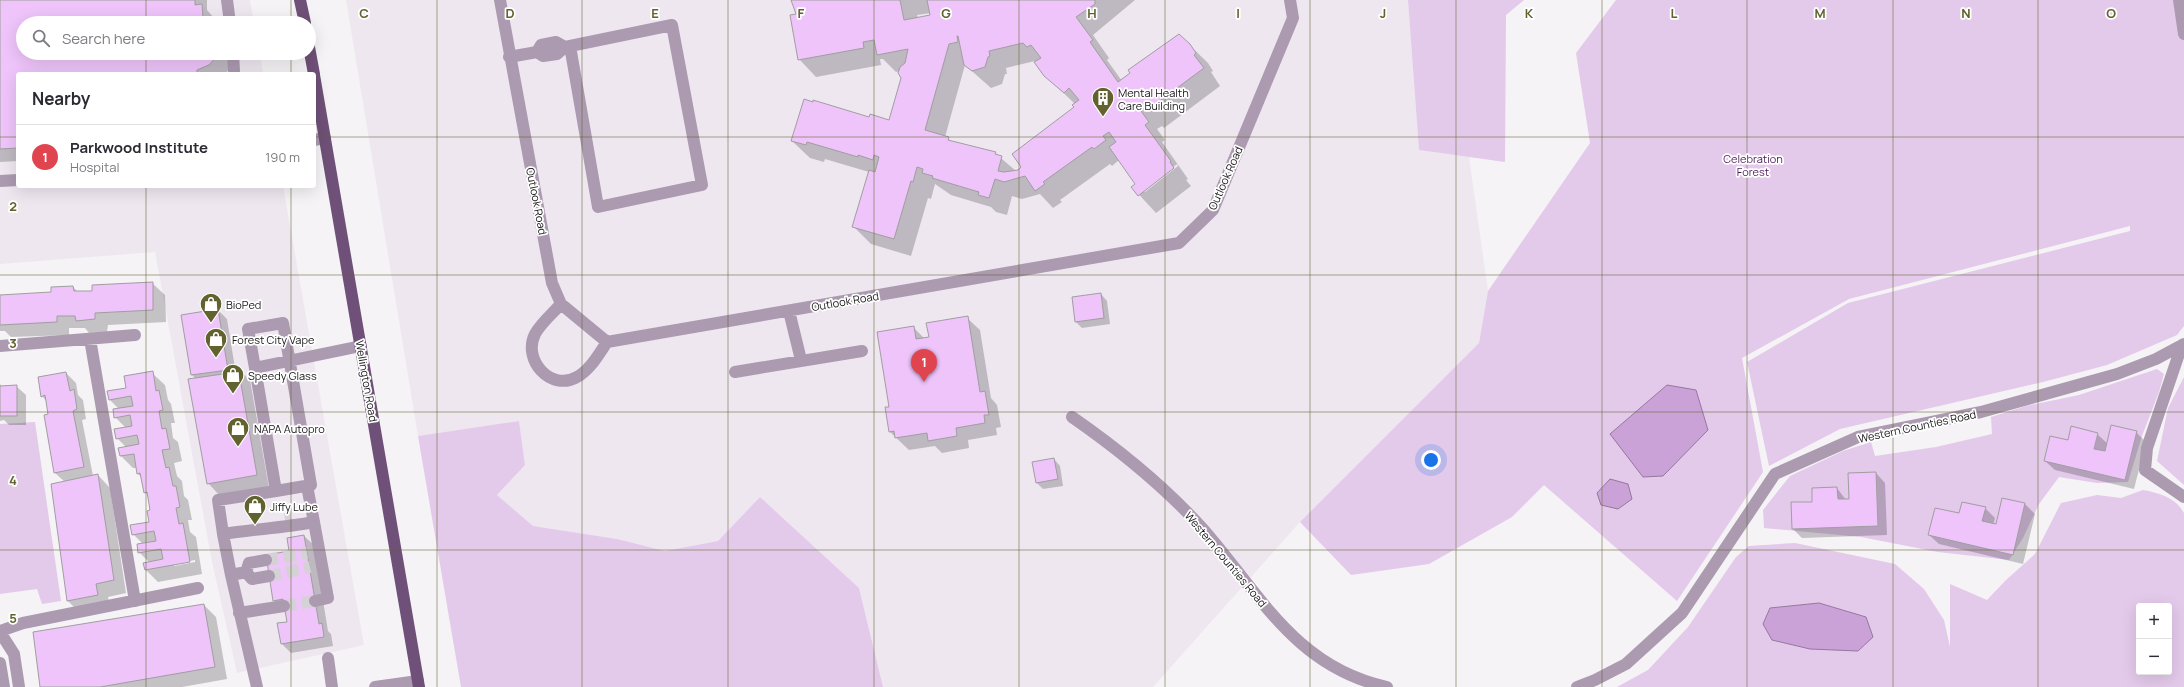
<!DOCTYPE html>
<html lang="en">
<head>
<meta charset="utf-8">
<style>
  :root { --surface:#fff; --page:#f7f7f7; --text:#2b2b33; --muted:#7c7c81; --line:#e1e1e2; --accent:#62622f }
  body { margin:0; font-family:Manrope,sans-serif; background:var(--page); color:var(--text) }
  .controls { position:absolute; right:12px; bottom:12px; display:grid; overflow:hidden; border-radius:4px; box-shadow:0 4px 16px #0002 }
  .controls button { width:36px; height:36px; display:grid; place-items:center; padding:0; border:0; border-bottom:1px solid var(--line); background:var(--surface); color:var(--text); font:20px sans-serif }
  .you { position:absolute; left:1431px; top:460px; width:14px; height:14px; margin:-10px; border:3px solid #fff; border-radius:50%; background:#1a73e8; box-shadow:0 0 0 6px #1a73e833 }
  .badge { display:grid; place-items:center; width:26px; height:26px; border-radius:50%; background:var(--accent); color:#fff; font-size:13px; font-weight:700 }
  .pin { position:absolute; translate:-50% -33px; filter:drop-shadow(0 1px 2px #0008) }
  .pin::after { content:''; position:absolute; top:21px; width:14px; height:12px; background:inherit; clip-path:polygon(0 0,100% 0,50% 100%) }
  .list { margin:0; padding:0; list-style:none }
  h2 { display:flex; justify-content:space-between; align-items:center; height:52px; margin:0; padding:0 16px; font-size:17px }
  h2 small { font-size:13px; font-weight:400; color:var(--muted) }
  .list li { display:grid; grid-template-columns:26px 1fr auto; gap:12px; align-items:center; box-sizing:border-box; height:64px; padding:0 16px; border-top:1px solid var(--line) }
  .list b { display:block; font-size:15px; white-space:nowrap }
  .list p { margin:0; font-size:13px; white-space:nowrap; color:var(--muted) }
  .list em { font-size:13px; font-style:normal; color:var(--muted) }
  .icon { flex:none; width:22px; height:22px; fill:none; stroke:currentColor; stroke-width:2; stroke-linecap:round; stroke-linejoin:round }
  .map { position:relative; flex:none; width:2184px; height:687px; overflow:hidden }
  .search { position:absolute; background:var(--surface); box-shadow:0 4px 16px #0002; left:16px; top:16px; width:300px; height:44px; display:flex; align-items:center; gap:10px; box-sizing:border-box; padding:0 14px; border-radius:22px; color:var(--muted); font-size:15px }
  .panel { position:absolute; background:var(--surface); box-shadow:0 4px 16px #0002; left:16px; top:72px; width:300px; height:116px; border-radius:4px }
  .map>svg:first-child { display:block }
  .built { fill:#eee7f0 }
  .green { fill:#e3c9ea; fill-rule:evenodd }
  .water { fill:#cba2d7; stroke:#95789d }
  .shadow { fill:#0003; fill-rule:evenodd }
  .building { fill:#eec4fa; stroke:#a09ea0; fill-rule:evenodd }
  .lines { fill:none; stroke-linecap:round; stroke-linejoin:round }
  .minor-tunnel { stroke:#d4d2d5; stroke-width:12; stroke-dasharray:12 6; stroke-linecap:butt }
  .minor { stroke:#ac9ab1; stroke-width:12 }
  .major { stroke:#6f5078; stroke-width:12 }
  .grid { fill:none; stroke:#62622f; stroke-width:1; stroke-opacity:0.55 }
  .labels { text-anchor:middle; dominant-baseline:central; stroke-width:3.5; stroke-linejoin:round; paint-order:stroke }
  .poi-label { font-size:11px; fill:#171717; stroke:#fff; text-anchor:start }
  .park-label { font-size:11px; fill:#4e1c5b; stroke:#fff }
  .street-label { font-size:11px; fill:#171717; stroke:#fff }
  .grid-label { font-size:13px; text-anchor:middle; font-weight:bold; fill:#62622f; stroke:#fff; stroke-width:3.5; stroke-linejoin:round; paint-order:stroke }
</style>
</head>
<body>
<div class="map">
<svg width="2184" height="687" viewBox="0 0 2184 687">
  <rect width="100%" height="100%" fill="#f5f3f6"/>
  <!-- built -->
  <path class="built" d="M0,0H250L254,23H23V53H260L263,74H18V186H283L364,645L237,673L212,562L155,252L0,264Z
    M346,0H1408L1419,150L1469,157L1488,291L1479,343L1300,522L1153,687H883L859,588L760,497L718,541L665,551L617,539L533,526L497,495L525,465L519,421L418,436Z"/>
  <!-- green -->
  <path class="green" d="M1408,0H1524L1506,15L1505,162L1419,150Z
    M1616,0H2184V326L2177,335L2107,365L2043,382L1840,429L1769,466L1747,362L1848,303L2130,231V226L1849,299L1742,358L1763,472L1677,601L1544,485L1512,517L1429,564L1351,575L1300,522L1479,343L1488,291L1590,143L1576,53Z
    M2157,369L2164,374L2159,392L2142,436L2128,482L2097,483L2059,477L2039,504L2023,538L2009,560L1938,552L1861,537L1764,528L1763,510L1790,476L1843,451L1871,442L1875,456L1936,447L1992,434L1991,417L2026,406L2079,395Z
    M2184,377V485L2157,461L2168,408Z
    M519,421L525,465L497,495L533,526L617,539L665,551L718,541L760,497L859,588L883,687H461L418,436Z
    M35,422L61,601L42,604L37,589L0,594V424Z
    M2143,490C2159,493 2175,497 2184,513V687H1617L1648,670L1688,627L1736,557L1749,546L1795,543L1895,564L1924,589L1944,620L1950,647V584L1987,600L2006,580L2035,554L2061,503L2097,495L2121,498ZM1819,603L1866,617L1770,608ZM2139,606H2169V672H2139Z"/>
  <!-- water -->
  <path class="water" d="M1667,385L1696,390L1708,430L1663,476L1643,477L1610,434Z
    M1610,479L1628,484L1632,499L1618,509L1601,505L1597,493Z
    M1819,603L1866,617L1873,637L1858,651L1810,649L1772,640L1763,624L1770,608Z"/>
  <!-- shadow -->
  <path class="shadow" d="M0,0H207V10L214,18L215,23H23V53H231L230,68L225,74H18V161L0,162Z
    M792,0H1135L1093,35L1109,58L1107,60L1122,81L1179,35L1208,63L1213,71L1211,72L1220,86L1164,128L1162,126L1157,129L1165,140L1162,142L1188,179L1186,180L1191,186L1156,213L1132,187L1136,184L1119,160L1112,166L1110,164L1060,200L1062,202L1053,208L1040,194L1022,199L1012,196L1007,215L996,212L991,207L951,195L935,184L931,199L928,198L911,256L871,244L853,226L869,172L825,159L824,162L810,158L792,141L870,118L890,121L902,78L900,71L896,72L883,59H880L881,65L816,77L799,59L797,15ZM931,13V16L918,18L917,15ZM1035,61L1045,75L1075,104V108L1019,171H1016L995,153L952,142L945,137L965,65L991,88L1002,84L1005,74H1007L1006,68ZM1177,164L1178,166L1145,192L1144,191Z
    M152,283L165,295L166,322L108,325L107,332L89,333L85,328H69V335L11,337L5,331H0V296L52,293L73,287L78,292H93Z
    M1101,294L1107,301L1110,324L1082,328L1076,322Z
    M218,310L227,319L235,368H237L250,380L269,488L220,496L208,483L196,379L192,375Z
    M967,318L980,330L991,398L997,405L1001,427L996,428L997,435L968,440L969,448L942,453L935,446L909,450L890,432V407L913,327L925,339L930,338Z
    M66,373L76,383L78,395L83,400L86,419L82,420L93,476L98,475L110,488L126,593L108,597L110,607L81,614L68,601L52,485L65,482L55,473L47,402L42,396Z
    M152,373L165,385L168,400L171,404L175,423H171L173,438L178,442L182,461L174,463L177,476L182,481L184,496L188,500L192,520H188L190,532L196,537L202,574L158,582L146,570L145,564L150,563L139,552L143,544L133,534L150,522L152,511L149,497L145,492L142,478L138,474L137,468H133L121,456L126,447L117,438L126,428L115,417L119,409L110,400ZM195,560V562L174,566V564Z
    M0,384L2,387L16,386L26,395V425H9L4,420L0,421Z
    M2136,432L2146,442L2134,489L2055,470L2045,461L2069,441L2097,434L2108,444Z
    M1054,459L1060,466L1063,486L1043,489L1037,483Z
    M1876,473L1885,483L1887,535L1802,538L1793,529L1813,502L1837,488L1846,500H1850Z
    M2003,499L2025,504L2035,514L2023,564L1939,544L1929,535L1960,515L1985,508L1995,518L1993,525H1997Z
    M304,536L314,545L328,631L331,634L333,646L291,653L282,644L288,622L286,609L274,600L290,552Z
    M204,605L216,617L227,679L182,687H42Z"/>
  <!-- building -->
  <path class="building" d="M0,0H195V5L202,4L203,19L209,23H23V53H218L217,56L209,65L197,70V74H18V148L0,149Z
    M791,0H900L904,20L930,15L927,0H1095V4L1076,17L1093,40L1090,42L1118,82L1130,73L1128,70L1179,34L1190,44L1196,53L1194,55L1204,68L1146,111L1144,108L1141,111L1149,122L1145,125L1171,161L1170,162L1174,168L1138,196L1131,187L1135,184L1109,147L1116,142L1109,132L1103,136L1106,140L1094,149L1092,147L1043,182L1045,184L1035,191L1025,176L1004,182L995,179L989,198L978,195L979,192L932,178L933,176L922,173L923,169L917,167L913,182L911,181L894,239L852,227L869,170L875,172L879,157L874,155L873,160L858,155V157L807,142L806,145L791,141L804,99L813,102V100L869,117L870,114L889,120L901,78L898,73L900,67L905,63L908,49L877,55L874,40L863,42L864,48L798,60L790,15L796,14ZM957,36H958L964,65L972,71L985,67L988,57L990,56L989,51L1023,43L1027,47L1031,45L1041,58L1034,62L1044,76L1064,93L1069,88L1079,100L1072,105L1074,107L1012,154L1021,167L1018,170L1004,172L998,171L1002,156L995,154L996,152L948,140L949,137L925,130L949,44L958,42Z
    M153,282V310L95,313V319L76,321L75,316H57V322L0,325V295L51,292V287L73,286L74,291H92V285Z
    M1101,293L1104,318L1075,322L1072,297Z
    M218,309L228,370L191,375L181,315Z
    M968,316L980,392L985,391L989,415H984L985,423L956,428L957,436L928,441L927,433L895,438L894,431L889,432L885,407H889L877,332L914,326L916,339L929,337L926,323Z
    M238,367L257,475L207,484L188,379L230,373L229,368Z
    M153,371L156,391L159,390L163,410L159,411L162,429L166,428L170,449L162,450L166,468L169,467L173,486H176L180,507L176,508L179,524L183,523L190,562L145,570L143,563L163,559L161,549L138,553L137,544L156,541L154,531L132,535L130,525L149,522L147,511L150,510L147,492L144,493L140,473L137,474L134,454L120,456L118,448L139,444L137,435L116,439L114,429L132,426L130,415L114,418L113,409L133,406L131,396L109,400L107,391L126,388L124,376Z
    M66,372L70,391L74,389L77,409L73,411L84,467L54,473L44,415L48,414L45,395L41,397L38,377Z
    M17,385V416H0V386Z
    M2111,425L2137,431L2125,480L2044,461L2050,436L2068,440L2071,426L2098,433L2094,449L2105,451Z
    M1054,458L1058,479L1036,483L1032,462Z
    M1876,472L1878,526L1792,529L1791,502H1812V488L1837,487L1838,499H1849L1848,473Z
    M98,474L114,580L96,584L98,595L67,601L51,484Z
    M2002,498L2025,503L2013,555L1928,535L1935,508L1959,513L1962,502L1986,507L1982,521L1996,524Z
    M304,535L319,624L322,623L324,637L281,644L277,623L287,622L283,599L273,601L266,555L289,551L287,538Z
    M204,604L215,667L100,687H40L33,632Z"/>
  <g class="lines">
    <!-- minor-tunnel -->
    <path class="minor-tunnel" d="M285,519L291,518
      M266,560L307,553
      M269,576L310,567
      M284,606L315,601"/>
    <!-- minor -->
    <path class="minor" d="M227,0L230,23
      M500,0L552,283L561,304L607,342L1179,243L1213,210L1293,18L1290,0
      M2179,0L2184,34
      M565,47L570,46L672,25L702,185L598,207L570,46
      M233,53L234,71
      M509,57L537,52L543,56L557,54L565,47L556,42L541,45L537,52
      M314,140L325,138
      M0,181L18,180
      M561,304C553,313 541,323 535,334C522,360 551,392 577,377C590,370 599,354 607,342
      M789,311L801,360
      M90,339L135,601
      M2182,345L2147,448L2145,470L2184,497
      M0,346L135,335
      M255,368L276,491L311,485L283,323L248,329L255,368L361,346
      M735,372L862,351
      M1072,417C1121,451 1163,485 1203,529C1260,594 1295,667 1387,687
      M276,491L218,500L223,534C254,529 283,528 314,522L307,486
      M314,522L328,598L315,601
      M223,534L231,575L257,687
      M246,572L249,563L266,560
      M231,575L246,572L252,579L269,576
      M239,613L284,606
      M0,631L23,623L198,588
      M0,632L14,654L19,687
      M328,658L332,687
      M0,663L4,687
      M375,687L418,681
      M1577,687L1595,680L1626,664L1682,613L1775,474L1858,437L1981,412L2117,374L2156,359L2184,344"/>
    <!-- major -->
    <path class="major" d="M300,0L305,23
      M309,47L314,74
      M314,75L419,687"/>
  </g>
  <!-- grid -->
  <path class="grid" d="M146,0V23M291,0V23M437,0V687M582,0V687M728,0V687M874,0V687M1019,0V687M1165,0V687M1310,0V687M1456,0V687M1602,0V687M1747,0V687M1893,0V687M2038,0V687M146,53V74M291,53V74M0,137H18M314,137H2184M146,186V687M291,186V687M0,275H2184M0,412H2184M0,550H2184"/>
  <!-- icons -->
  <defs>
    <g id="building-pin" transform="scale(1.15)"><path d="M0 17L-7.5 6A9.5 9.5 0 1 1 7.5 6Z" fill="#62622f" stroke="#fff"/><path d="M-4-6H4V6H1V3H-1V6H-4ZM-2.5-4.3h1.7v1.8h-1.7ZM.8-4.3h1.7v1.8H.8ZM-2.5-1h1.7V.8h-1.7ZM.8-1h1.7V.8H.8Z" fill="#fff"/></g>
    <g id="shop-pin" transform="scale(1.15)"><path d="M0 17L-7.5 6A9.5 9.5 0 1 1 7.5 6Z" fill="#62622f" stroke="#fff"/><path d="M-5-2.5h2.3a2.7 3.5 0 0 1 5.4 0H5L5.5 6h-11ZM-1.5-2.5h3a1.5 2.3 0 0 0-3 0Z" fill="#fff"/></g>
  </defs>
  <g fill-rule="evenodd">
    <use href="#building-pin" x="1103" y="98"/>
    <use href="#shop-pin" x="211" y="304"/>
    <use href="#shop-pin" x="216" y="339"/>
    <use href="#shop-pin" x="233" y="375"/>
    <use href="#shop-pin" x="238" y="428"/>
    <use href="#shop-pin" x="255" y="506"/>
  </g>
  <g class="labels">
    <!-- poi labels -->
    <g class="poi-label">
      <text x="1118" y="92">Mental Health<tspan x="1118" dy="13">Care Building</tspan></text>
      <text x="226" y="304">BioPed</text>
      <text x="232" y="339">Forest City Vape</text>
      <text x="248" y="375">Speedy Glass</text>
      <text x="254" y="428">NAPA Autopro</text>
      <text x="270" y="506">Jiffy Lube</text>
    </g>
    <!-- park labels -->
    <g class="park-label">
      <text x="1753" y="158">Celebration<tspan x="1753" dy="13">Forest</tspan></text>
    </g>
    <!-- street labels -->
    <g class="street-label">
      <text transform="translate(1225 178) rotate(-66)">Outlook Road</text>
      <text transform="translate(537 201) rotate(79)">Outlook Road</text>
      <text transform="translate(845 301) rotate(-10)">Outlook Road</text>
      <text transform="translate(367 381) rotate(80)">Wellington Road</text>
      <text transform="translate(1917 426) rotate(-12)">Western Counties Road</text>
      <text transform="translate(1226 559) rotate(50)">Western Counties Road</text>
    </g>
  </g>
  <g class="grid-label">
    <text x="364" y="18">C</text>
    <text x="510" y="18">D</text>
    <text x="655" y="18">E</text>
    <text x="801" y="18">F</text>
    <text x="946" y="18">G</text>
    <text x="1092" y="18">H</text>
    <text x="1238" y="18">I</text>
    <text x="1383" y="18">J</text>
    <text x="1529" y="18">K</text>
    <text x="1674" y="18">L</text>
    <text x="1820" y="18">M</text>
    <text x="1966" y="18">N</text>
    <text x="2111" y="18">O</text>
    <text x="13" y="211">2</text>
    <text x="13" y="348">3</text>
    <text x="13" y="485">4</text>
    <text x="13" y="623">5</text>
  </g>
</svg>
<div class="controls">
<button>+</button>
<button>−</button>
</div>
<div class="you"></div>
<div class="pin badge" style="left:924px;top:382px;background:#e0444e">1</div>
<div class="search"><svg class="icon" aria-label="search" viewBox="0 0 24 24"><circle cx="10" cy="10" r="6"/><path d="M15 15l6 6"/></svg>Search here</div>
<section class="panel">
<h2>Nearby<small></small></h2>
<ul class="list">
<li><span class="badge" style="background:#e0444e">1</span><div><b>Parkwood Institute</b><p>Hospital</p></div><em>190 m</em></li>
</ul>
</section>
</div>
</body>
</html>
